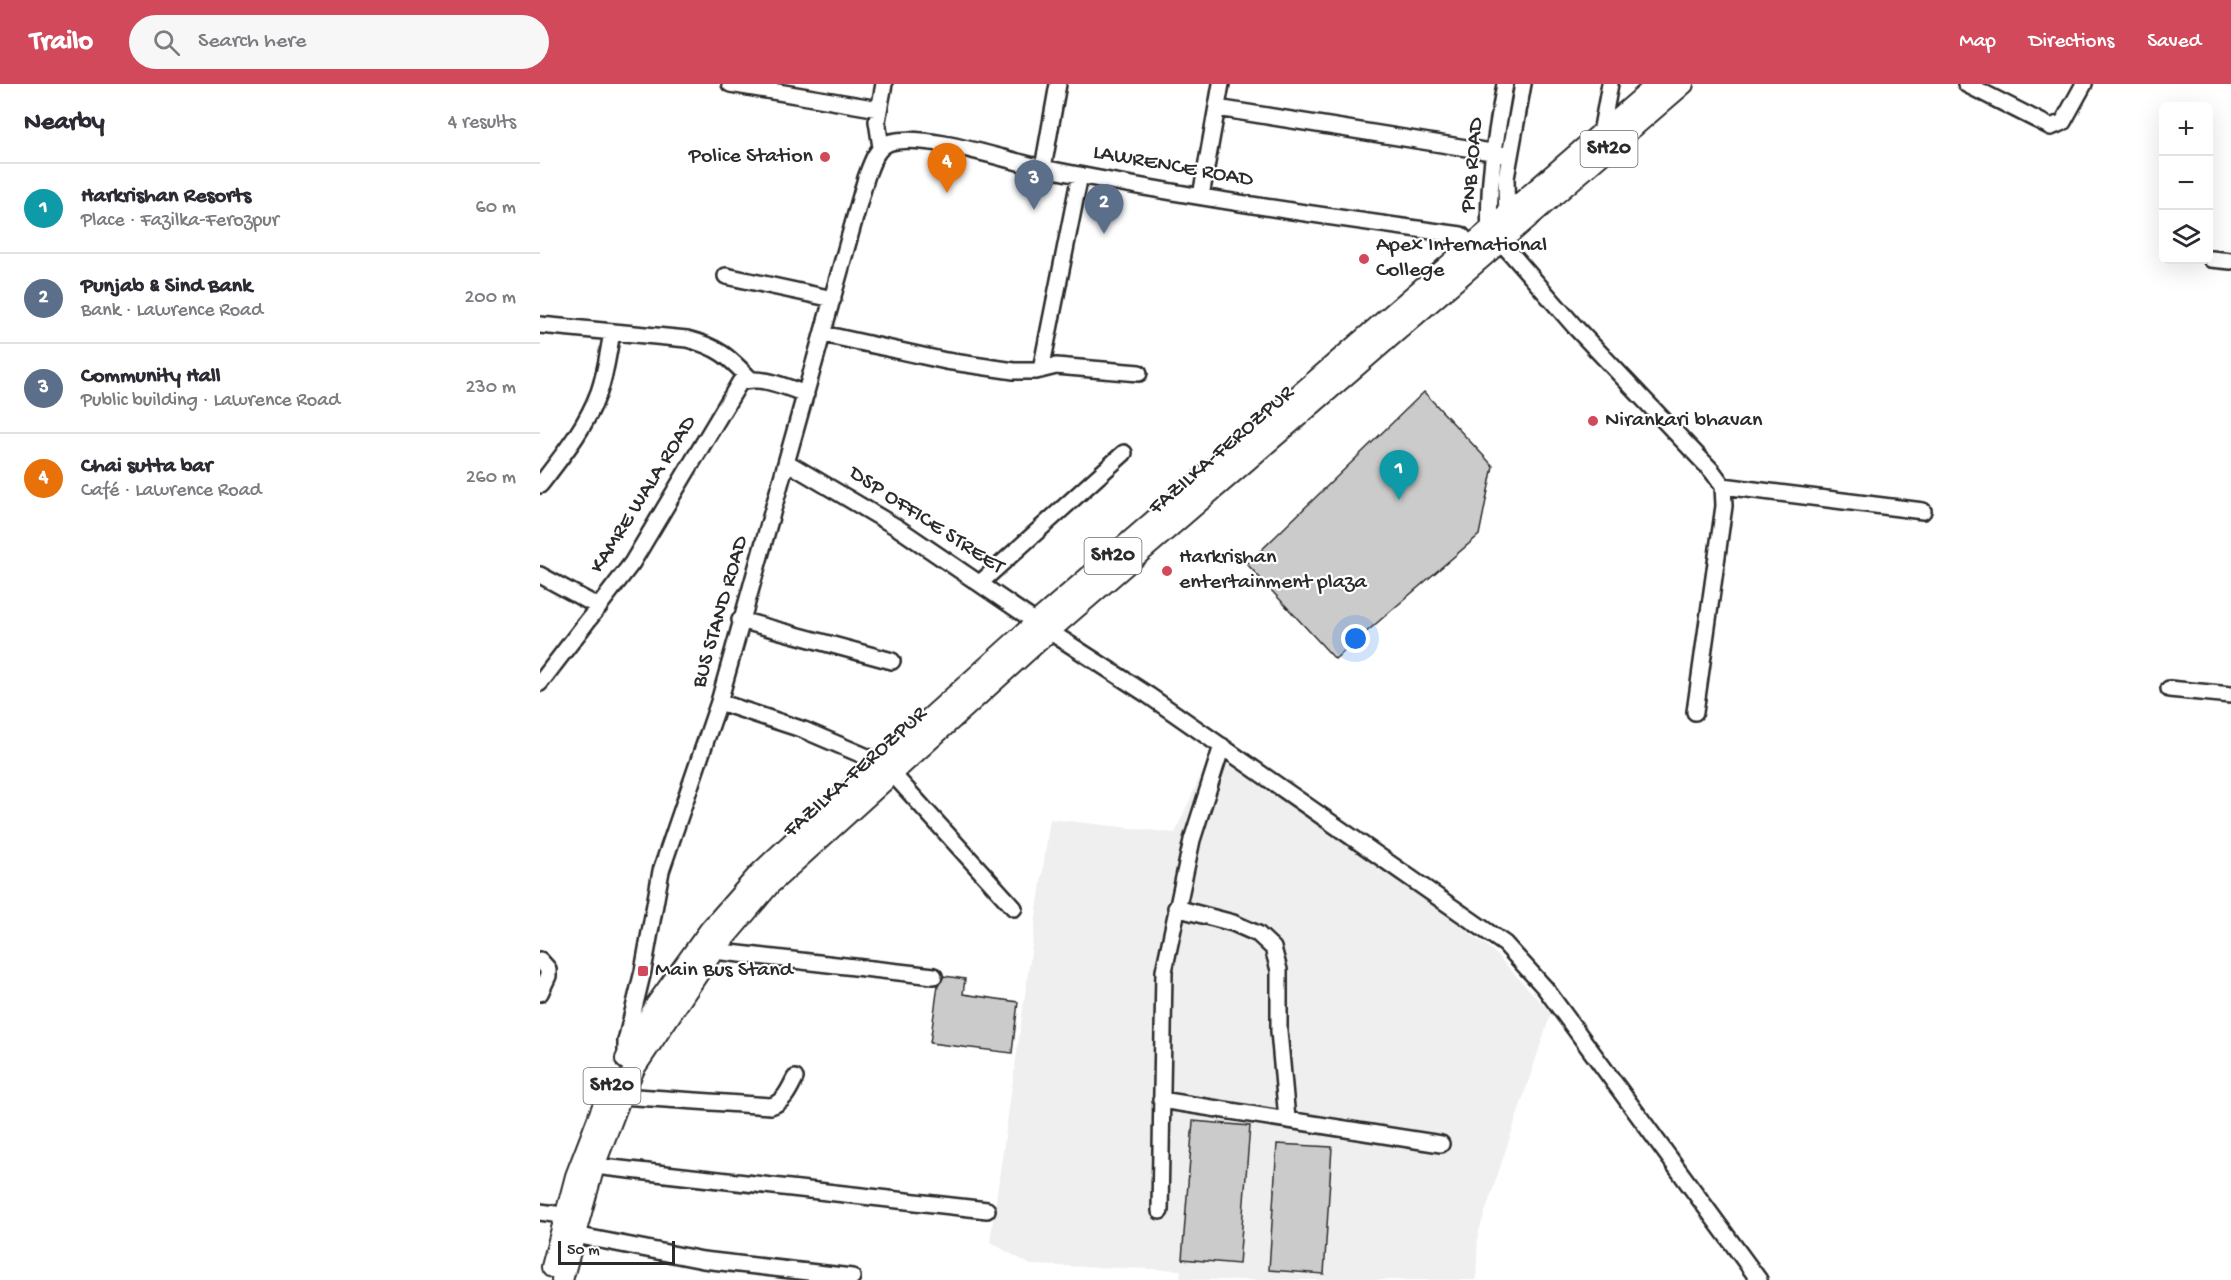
<!DOCTYPE html>
<html lang="en">
<head>
<meta charset="utf-8">
<style>
  :root { --surface:#fff; --page:#f7f7f7; --text:#2b2b33; --muted:#7c7c81; --line:#e1e1e2; --accent:#d1495b }
  body { margin:0; font-family:"Gochi Hand",sans-serif; background:var(--page); color:var(--text) }
  .controls { position:absolute; right:18px; top:18px; display:grid; overflow:hidden; border-radius:9px; box-shadow:0 6px 24px #0002 }
  .controls button { width:54px; height:54px; display:grid; place-items:center; padding:0; border:0; border-bottom:2px solid var(--line); background:var(--surface); color:var(--text); font:30px sans-serif }
  .scale { position:absolute; left:18px; bottom:15px; width:117px; box-sizing:border-box; padding-left:6px; border:3px solid #2b2b2b; border-top:0; font-size:16px; line-height:21px; white-space:nowrap; color:#2b2b2b; -webkit-text-stroke:4px #fff; paint-order:stroke }
  .you { position:absolute; left:816px; top:555px; width:21px; height:21px; margin:-15px; border:4px solid #fff; border-radius:50%; background:#1a73e8; box-shadow:0 0 0 9px #1a73e833 }
  .badge { display:grid; place-items:center; width:39px; height:39px; border-radius:50%; background:var(--accent); color:#fff; font-size:20px; font-weight:700 }
  .pin { position:absolute; translate:-50% -50px; filter:drop-shadow(0 2px 3px #0008) }
  .pin::after { content:''; position:absolute; top:32px; width:21px; height:18px; background:inherit; clip-path:polygon(0 0,100% 0,50% 100%) }
  .list { margin:0; padding:0; list-style:none }
  h2 { display:flex; justify-content:space-between; align-items:center; height:78px; margin:0; padding:0 24px; font-size:26px }
  h2 small { font-size:20px; font-weight:400; color:var(--muted) }
  .list li { display:grid; grid-template-columns:39px 1fr auto; gap:18px; align-items:center; box-sizing:border-box; height:90px; padding:0 24px; border-top:2px solid var(--line) }
  .list b { display:block; font-size:22px; white-space:nowrap }
  .list p { margin:0; font-size:20px; white-space:nowrap; color:var(--muted) }
  .list em { font-size:20px; font-style:normal; color:var(--muted) }
  .icon { flex:none; width:33px; height:33px; fill:none; stroke:currentColor; stroke-width:2; stroke-linecap:round; stroke-linejoin:round }
  .map { position:relative; flex:none; width:1691px; height:1196px; overflow:hidden }
  header { display:flex; align-items:center; gap:36px; box-sizing:border-box; height:84px; padding:0 30px; background:var(--accent); color:#fff }
  header strong { font-size:28px }
  nav { display:flex; gap:33px; margin-inline-start:auto; font-size:21px }
  .search { width:420px; height:54px; background:var(--page); display:flex; align-items:center; gap:15px; box-sizing:border-box; padding:0 21px; border-radius:33px; color:var(--muted); font-size:22px }
  main { display:flex }
  aside { flex:1; background:var(--surface) }
  .map>svg:first-child { display:block }
  .built { fill:#efefef }
  .building { fill:#cbcbcb; stroke:#2b2b2b; stroke-width:1.5 }
  .lines { fill:none; stroke-linecap:round; stroke-linejoin:round }
  .minor-casing { stroke:#2b2b2b; stroke-width:20 }
  .major-casing { stroke:#2b2b2b; stroke-width:24 }
  .minor { stroke:#fff; stroke-width:15 }
  .major { stroke:#fff; stroke-width:20 }
  .poi-dot { fill:#d1495b; stroke:#fff; stroke-width:2 }
  .labels { text-anchor:middle; dominant-baseline:central; stroke-width:4.5; stroke-linejoin:round; paint-order:stroke }
  .shield { fill:#fff; stroke:#6b6b6b; stroke-width:1.5 }
  .shield-label { font-size:21px; font-weight:bold; fill:#2b2b2b }
  .poi-label { font-size:22px; fill:#2b2b2b; stroke:#fff; text-anchor:start }
  .street-label { font-size:22px; fill:#2b2b2b; stroke:#fff }
</style>
</head>
<body>
<header>
<strong>Trailo</strong>
<div class="search"><svg class="icon" aria-label="search" viewBox="0 0 24 24"><circle cx="10" cy="10" r="6"/><path d="M15 15l6 6"/></svg>Search here</div>
<nav><a>Map</a><a>Directions</a><a>Saved</a></nav>
</header>
<main>
<aside>
<h2>Nearby<small>4 results</small></h2>
<ul class="list">
<li><span class="badge" style="background:#0f9aa8">1</span><div><b>Harkrishan Resorts</b><p>Place · Fazilka-Ferozpur</p></div><em>60 m</em></li>
<li><span class="badge" style="background:#5c6f8a">2</span><div><b>Punjab &amp; Sind Bank</b><p>Bank · Lawrence Road</p></div><em>200 m</em></li>
<li><span class="badge" style="background:#5c6f8a">3</span><div><b>Community Hall</b><p>Public building · Lawrence Road</p></div><em>230 m</em></li>
<li><span class="badge" style="background:#e8710a">4</span><div><b>Chai sutta bar</b><p>Café · Lawrence Road</p></div><em>260 m</em></li>
</ul>
</aside>
<div class="map">
<svg width="1691" height="1196" viewBox="0 0 1691 1196">
  <rect width="100%" height="100%" fill="#fff"/>
  <filter id="ink" filterUnits="userSpaceOnUse"><feTurbulence type="fractalNoise" baseFrequency=".0167" numOctaves="2"/><feDisplacementMap in="SourceGraphic" scale="12" xChannelSelector="R" yChannelSelector="G"/><feConvolveMatrix kernelMatrix="1 2 1 2 8 2 1 2 1" color-interpolation-filters="sRGB"/></filter>
  <g filter="url(#ink)">
    <!-- built -->
    <path class="built" d="M676,657L952,866L1011,929L938,1150L936,1196H640L641,1186L491,1181L450,1158L510,735L635,749Z"/>
    <!-- building -->
    <path class="building" d="M884,308L953,382L939,451L795,575L707,480Z
      M404,892L425,895L423,910L478,918L472,969L390,959L398,901Z
      M653,1037L710,1042L699,1180L642,1175Z
      M737,1060L792,1063L784,1190L729,1186Z"/>
    <g class="lines">
      <!-- minor casing -->
      <g class="minor-casing">
        <path id="minor" d="M190,0L339,25
          M1426,0L1511,43L1523,38L1544,0
          M677,24L970,71
          M1061,49L1070,0
          M341,63L337,37L344,0
          M503,84L518,0
          M661,112L681,0
          M967,139L966,94L983,0
          M950,152C947,100 956,51 965,0
          M961,158L1036,244L1172,387L1183,402L1184,422L1155,628
          M1671,175L1691,177
          M186,192L293,215
          M0,241L147,255C178,263 188,272 210,295
          M283,250L406,277L474,287H496L516,282L599,289
          M501,286L540,91
          M248,379L358,444L509,547L608,611L965,860L1005,904L1219,1196
          M0,401C23,371 46,343 59,308C66,289 68,268 72,249
          M1183,402L1383,427
          M0,491L59,523
          M440,499L584,369
          M200,536L352,577
          M0,599L92,479L200,298C222,291 245,303 266,310
          M1629,605L1691,611
          M179,618L264,646L339,678
          M351,688L474,824
          M636,824L693,839L718,850L733,864L739,886V947L747,1035
          M173,867L394,892
          M0,876L8,885V892L0,909
          M86,972V957L103,887L121,787L179,618L326,94C331,81 336,62 351,58C388,49 464,76 503,84C641,112 782,132 921,151L938,168
          M81,1012L231,1022C244,1018 249,1006 255,994
          M621,1016L901,1060
          M54,1082L447,1126
          M620,1127L624,887L652,756L682,662
          M0,1128L37,1133
          M35,1151L163,1176L312,1193"/>
      </g>
      <!-- major casing -->
      <g class="major-casing">
        <path id="major" d="M86,975L116,921L170,846L219,790L269,743L497,538L1118,0
          M12,1183L36,1092L65,1017
          M22,1196L54,1082L81,1012L95,983L173,867L230,800L509,547L1143,0"/>
      </g>
      <!-- minor -->
      <use href="#minor" class="minor"/>
      <!-- major -->
      <use href="#major" class="major"/>
    </g>
  </g>
  <!-- markers -->
  <g class="poi-dot">
    <circle cx="285" cy="73" r="6"/>
    <circle cx="824" cy="175" r="6"/>
    <circle cx="1053" cy="337" r="6"/>
    <circle cx="627" cy="487" r="6"/>
    <rect x="97" y="881" width="12" height="12" rx="3"/>
  </g>
  <g class="labels">
    <!-- shield labels -->
    <g class="shield">
      <rect x="1040.5" y="47" width="57" height="36" rx="4.5"/>
      <rect x="544.5" y="454" width="57" height="36" rx="4.5"/>
      <rect x="43.5" y="984" width="57" height="36" rx="4.5"/>
    </g>
    <g class="shield-label">
      <text x="1069" y="65">SH20</text>
      <text x="573" y="472">SH20</text>
      <text x="72" y="1002">SH20</text>
    </g>
    <!-- poi labels -->
    <g class="poi-label">
      <text x="273" y="73" text-anchor="end">Police Station</text>
      <text x="836" y="162">Apex International<tspan x="836" dy="25">College</tspan></text>
      <text x="1065" y="337">Nirankari bhavan</text>
      <text x="639" y="474">Harkrishan<tspan x="639" dy="25">entertainment plaza</tspan></text>
      <text x="115" y="887">Main Bus Stand</text>
    </g>
    <!-- street labels -->
    <g class="street-label">
      <text transform="translate(933 81) rotate(-85)">PNB ROAD</text>
      <text transform="translate(633 83) rotate(10)">LAWRENCE ROAD</text>
      <text transform="translate(682 367) rotate(-41)">FAZILKA-FEROZPUR</text>
      <text transform="translate(104 411) rotate(-58)">KAMRE WALA ROAD</text>
      <text transform="translate(386 437) rotate(33)">DSP OFFICE STREET</text>
      <text transform="translate(181 528) rotate(-74)">BUS STAND ROAD</text>
      <text transform="translate(316 689) rotate(-42)">FAZILKA-FEROZPUR</text>
    </g>
  </g>
</svg>
<div class="controls">
<button>+</button>
<button>−</button>
<button><svg class="icon" aria-label="layers" viewBox="0 0 24 24"><path d="M12 4l9 5-9 5-9-5zM3 14l9 5 9-5"/></svg></button>
</div>
<div class="scale">50 m</div>
<div class="you"></div>
<div class="pin badge" style="left:859px;top:416px;background:#0f9aa8">1</div>
<div class="pin badge" style="left:564px;top:150px;background:#5c6f8a">2</div>
<div class="pin badge" style="left:494px;top:126px;background:#5c6f8a">3</div>
<div class="pin badge" style="left:407px;top:109px;background:#e8710a">4</div>
</div>
</main>
</body>
</html>
